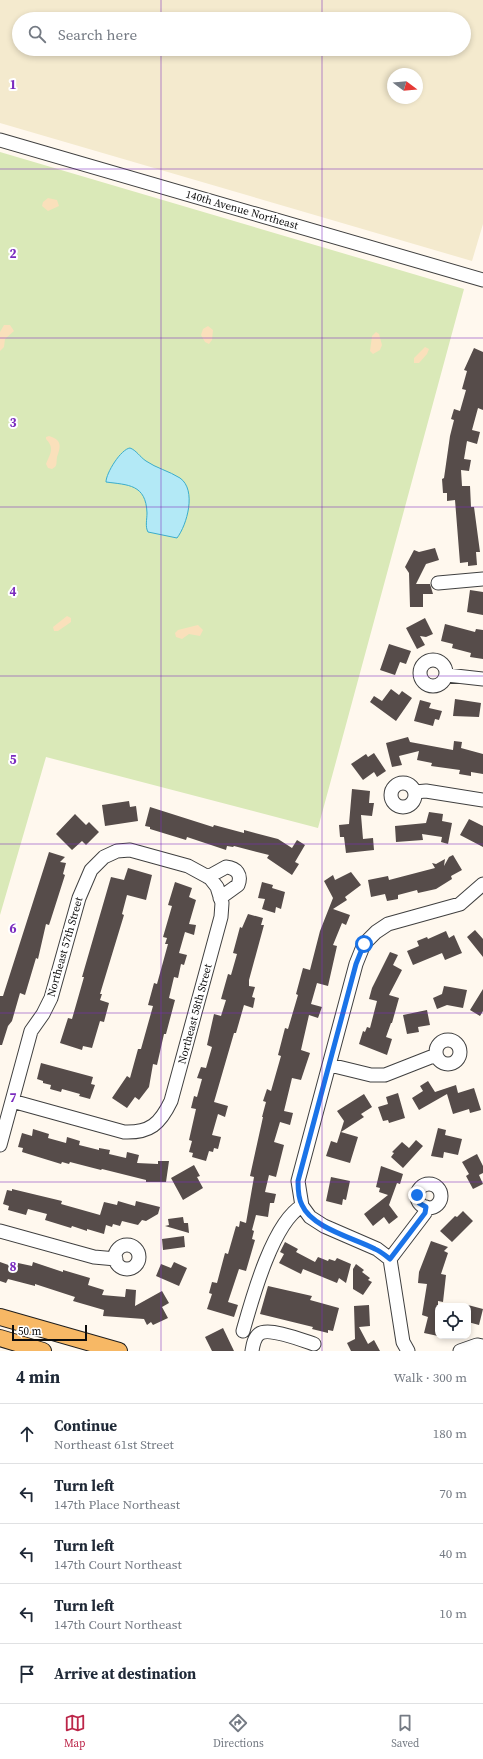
<!DOCTYPE html>
<html lang="en">
<head>
<meta charset="utf-8">
<style>
  :root { --surface:#fff; --page:#f6f6f7; --text:#1f2937; --muted:#747a83; --line:#e0e1e3; --accent:#bc2649 }
  body { margin:0; font-family:"Source Serif 4",serif; background:var(--page); color:var(--text) }
  .controls { position:absolute; right:12px; bottom:12px; display:grid; overflow:hidden; border-radius:8px; box-shadow:0 2px 6px #0003 }
  .controls button { width:36px; height:36px; display:grid; place-items:center; padding:0; border:0; border-bottom:1px solid var(--line); background:var(--surface); color:var(--text); font:20px sans-serif }
  .compass { position:absolute; left:387px; top:68px; width:36px; height:36px; border-radius:50%; background:var(--surface); box-shadow:0 2px 6px #0003; rotate:106deg }
  .scale { position:absolute; left:12px; bottom:10px; width:75px; box-sizing:border-box; padding-left:4px; border:2px solid #0d0d0d; border-top:0; font-size:11px; line-height:14px; white-space:nowrap; color:#0d0d0d; -webkit-text-stroke:3px #fff; paint-order:stroke }
  .stop { position:absolute; width:12px; height:12px; margin:-9px; border:3px solid #1a73e8; border-radius:50%; background:#fff }
  .stop.end { background:#1a73e8; border-color:#fff; box-shadow:0 1px 4px #0008 }
  .list { margin:0; padding:0; list-style:none }
  h2 { display:flex; justify-content:space-between; align-items:center; height:52px; margin:0; padding:0 16px; font-size:17px }
  h2 small { font-size:13px; font-weight:400; color:var(--muted) }
  .list li { display:grid; grid-template-columns:26px 1fr auto; gap:12px; align-items:center; box-sizing:border-box; height:60px; padding:0 16px; border-top:1px solid var(--line) }
  .list b { display:block; font-size:15px; white-space:nowrap }
  .list p { margin:0; font-size:13px; white-space:nowrap; color:var(--muted) }
  .list em { font-size:13px; font-style:normal; color:var(--muted) }
  .icon { flex:none; width:22px; height:22px; fill:none; stroke:currentColor; stroke-width:2; stroke-linecap:round; stroke-linejoin:round }
  .map { position:relative; flex:none; width:483px; height:1351px; overflow:hidden }
  .search { position:absolute; background:var(--surface); box-shadow:0 2px 6px #0003; left:12px; right:12px; top:12px; height:44px; display:flex; align-items:center; gap:10px; box-sizing:border-box; padding:0 14px; border-radius:22px; color:var(--muted); font-size:15px }
  .sheet { height:352px; background:var(--surface) }
  nav { display:flex; justify-content:space-around; align-items:center; box-sizing:border-box; height:56px; border-top:1px solid var(--line); background:var(--surface); font-size:11px; color:var(--muted) }
  nav a { display:grid; justify-items:center; gap:2px }
  nav .on { color:var(--accent) }
  .map>svg:first-child { display:block }
  .farmland { fill:#f4eace; fill-rule:evenodd }
  .green { fill:#dae9b8 }
  .sand { fill:#fae0bb }
  .water { fill:#b3e9f6; stroke:#3aadcc }
  .building { fill:#564c4a }
  .lines { fill:none; stroke-linecap:round; stroke-linejoin:round }
  .minor-casing { stroke:#404040; stroke-width:15 }
  .major-casing { stroke:#1e1e1e; stroke-width:18 }
  .minor { stroke:#fff; stroke-width:13 }
  .major { stroke:#f7b865; stroke-width:16 }
  .route { stroke:#1a73e8; stroke-width:5 }
  .grid { fill:none; stroke:#7b2cbf; stroke-width:1; stroke-opacity:0.55 }
  .labels { text-anchor:middle; dominant-baseline:central; stroke-width:4; stroke-linejoin:round; paint-order:stroke }
  .street-label { font-size:11px; fill:#0d0d0d; stroke:#fff }
  .grid-label { font-size:13px; text-anchor:middle; font-weight:bold; fill:#7b2cbf; stroke:#fff; stroke-width:4; stroke-linejoin:round; paint-order:stroke }
</style>
</head>
<body>
<div class="map">
<svg width="483" height="1351" viewBox="0 0 483 1351">
  <rect width="100%" height="100%" fill="#fff8ee"/>
  <!-- farmland -->
  <path class="farmland" d="M0,0H483V224L472,261L0,123ZM19,19H464V49H19ZM393,74H417V98H393Z"/>
  <!-- green -->
  <path class="green" d="M0,152L464,289L318,828L46,757L0,915Z"/>
  <!-- sand -->
  <path class="sand" d="M48,198L57,200L59,206L48,211L42,206L43,202Z
    M4,325H10L14,331L5,339L4,347L0,351V332Z
    M208,326L213,330L212,340L209,344L205,342L201,335L203,329Z
    M376,332L379,334L382,345L380,350L373,354L370,351L372,336Z
    M425,347L429,349L427,354L419,363H414V358Z
    M49,436C62,440 61,446 57,457C56,463 58,466 52,469L48,468L46,464C50,454 55,448 46,439V437Z
    M67,616L71,618V622L58,631H54L53,627Z
    M198,625L203,630L200,636L189,634L182,639L176,637L175,633L178,630Z"/>
  <!-- water -->
  <path class="water" d="M130,448C136,450 140,457 146,461C156,468 169,471 180,478C197,490 187,525 177,538L148,532C145,527 147,519 147,513C146,484 128,485 106,482C106,473 121,449 130,448Z"/>
  <!-- building -->
  <path class="building" d="M474,348L483,352V410L478,408L472,430L480,432L477,444L467,441L464,459L471,460L469,471L461,470L462,486H470L471,507H474L480,552H476L477,565L468,566V562L460,563L455,500L447,501V493H443L442,479L444,478L450,436L454,420L451,419L454,409L460,411L466,390L462,389L467,371L464,370Z
    M435,548L439,560L426,564L416,584H430L433,594H423V607H410L409,573L405,567L414,550L419,552Z
    M470,590L483,592V615L467,612Z
    M425,618L433,634L426,637L420,636L425,645L417,649L406,628Z
    M445,624L475,632L476,629L483,630V659L470,657L471,653L452,648L453,644L441,641Z
    M389,644L411,651L406,664L400,662L395,675L380,670Z
    M391,689L399,695L402,691L412,698L396,721L370,702L374,696L382,701Z
    M455,699L481,703L479,717L453,716Z
    M420,700L431,703L429,708L442,711L439,720L435,719L433,726L414,721Z
    M408,737L410,742L453,750L454,741L462,742L461,748L483,754V774L471,772V776L459,774L460,770L431,766L432,763L417,760L419,751L399,756L402,765L392,767L386,743Z
    M374,753L386,771L377,777L374,772L363,780L351,764L366,754L368,757Z
    M352,789L370,791L369,803H374L372,816L361,815L363,839L373,838L374,850L346,853L344,837H340L339,825L349,824Z
    M129,801L130,807L136,806L138,821L105,826L102,805Z
    M150,807L213,827L214,825L244,833V830L278,839L292,848L297,840L305,845L295,862L299,864L292,875L267,858L269,855L234,846L233,847L227,846L226,850L187,837L186,840L150,829V827L145,826Z
    M429,812L443,814L442,821L452,823L448,844L441,842L442,837L422,834L423,840L396,842L395,826L426,823Z
    M75,814L86,825L89,822L99,832L86,845L82,841L72,850L56,834Z
    M469,819L483,826V847L460,835Z
    M49,852L65,857L60,862L66,863L63,874L65,875L51,919L49,925L46,924L38,959L36,958L25,995L20,993L12,1021L8,1026L2,1045H0V996H3Z
    M453,855L462,870L451,876L452,879L436,889L418,893L417,890L398,895V899L387,901L385,894L371,897L368,880L388,876L389,880L435,868L432,863L436,864L445,859L444,866L449,857Z
    M128,868L152,875L146,900L127,895L122,914L124,915L100,994H102L100,1000L109,1003L104,1022L100,1021L92,1048L83,1046L82,1050L60,1043L68,1018L72,1019L84,977H82L111,877L124,880Z
    M351,872L361,885L345,897L347,900L333,909L350,915L346,925L342,923L333,945L337,946L328,986L317,983L311,1004L322,1007L318,1018L309,1015L301,1050L310,1053L301,1080L292,1078L284,1111L293,1113L290,1125L280,1122L274,1142L284,1145L276,1177L269,1175L265,1192L276,1194L274,1203H270L268,1217L256,1215L252,1230L254,1231L252,1239L255,1240L246,1271L239,1269L228,1302L238,1305L234,1317L207,1309L212,1294L209,1293L212,1282L217,1283L225,1253L228,1254L236,1226L239,1227L240,1221L246,1223L254,1177L250,1176L263,1117H262L266,1102L263,1101L267,1089L271,1091L281,1056L278,1055L285,1028L288,1029L298,995L296,994L303,968L310,970L320,931L333,898L324,881L333,875L335,880Z
    M175,882L192,888L189,897L196,900L189,924L196,925L194,935L185,932L179,953L187,955L184,965L181,964L178,978L174,977L169,998L175,1000L166,1034H164L157,1065L153,1064L149,1087L139,1100L135,1097L127,1108L112,1098L127,1076L130,1078L138,1049H141L153,1006L148,1005L154,983L157,984L168,944H165L167,938L163,937L172,906L168,905Z
    M262,882L273,885L272,888L285,892L281,909L276,907L275,913L262,909L265,899L258,898Z
    M248,914L263,918L261,925H264L249,980V986L255,987L252,997L255,998L253,1008L244,1005L236,1033H234L214,1102L228,1106L225,1117L218,1114L212,1135L221,1137L218,1149L214,1148L213,1152L209,1151L206,1161L192,1157L193,1153L189,1152L192,1141L189,1140L196,1109L191,1108L194,1096L197,1097L202,1079L197,1078L201,1067L206,1068L212,1047L207,1045L214,1014L221,1016L226,1000L221,999L228,974L231,975L237,954L233,953L240,927L242,928Z
    M475,930L483,939V957L467,937Z
    M446,931L449,938L454,935L462,953L445,960L442,953L413,965L407,951L419,946L417,941L427,937L428,939Z
    M390,952L398,955L393,965L402,970L389,995L399,998L392,1023H391L386,1037L392,1039L387,1055L359,1044L363,1031L365,1032L367,1027L370,1028L377,1001L369,999L372,988Z
    M444,986L467,990L463,1008L447,1005L437,1009L433,998L442,994Z
    M483,989V1011L480,1016L470,1010Z
    M427,1010L430,1025L418,1027L419,1032L407,1034L403,1015Z
    M41,1063L93,1077L91,1084L95,1085L90,1099L79,1096L80,1094L62,1089L61,1092L50,1089L51,1085L43,1083V1081L37,1079Z
    M428,1081L435,1092L456,1085L458,1093L474,1088L481,1110L470,1113L469,1109L453,1114L447,1094L419,1110L412,1098L423,1091L420,1086Z
    M398,1093L405,1118L389,1123L388,1120L383,1121L378,1107L388,1104L386,1097Z
    M364,1094L372,1107L361,1114L364,1117L341,1132L358,1137L350,1163L326,1156L331,1141L337,1143L344,1121L337,1111Z
    M438,1128L446,1130L445,1135L462,1139L458,1155L444,1152L443,1158L431,1156Z
    M33,1129L49,1134L48,1138L66,1143L67,1137L80,1141L79,1145L99,1150V1148L110,1150L109,1154L126,1158L127,1152L139,1155L137,1163L158,1164V1161H169L166,1182H146V1180L102,1169L101,1170L70,1162L69,1164L62,1162L61,1164L22,1152L23,1148L18,1147L22,1133L32,1136Z
    M416,1140L423,1146L403,1168L391,1157L394,1153L392,1152L402,1142L409,1148Z
    M477,1154L483,1166V1173L479,1175L483,1184L473,1189L466,1176L469,1174L462,1162Z
    M194,1165L200,1176L197,1177L203,1188L183,1200L171,1178Z
    M381,1166L403,1174L400,1184L397,1183L389,1205L398,1217L389,1224L384,1217L373,1226L364,1214L388,1195L379,1192L380,1188L376,1187Z
    M331,1177L350,1181L346,1200L343,1199L342,1205L326,1201Z
    M12,1189L62,1201L61,1204L100,1215L104,1202L117,1205L118,1201L135,1206L136,1201L160,1207L158,1214L146,1221L142,1220L138,1225L122,1221L120,1226L113,1224L112,1227L106,1225L104,1234L87,1229V1231L72,1226L71,1228L45,1220L47,1214L28,1209L26,1215L8,1210L9,1206L3,1204L7,1190L12,1191Z
    M463,1211L473,1221L452,1242L440,1231L455,1216L457,1217Z
    M183,1217L184,1223H188L189,1233L165,1226L169,1225L168,1219Z
    M184,1236L185,1247L163,1250L162,1239Z
    M431,1241L448,1247L444,1251L448,1253L441,1274L446,1275L443,1302L438,1301V1336L424,1333L428,1317L422,1315L427,1284L418,1283L419,1272Z
    M285,1242L298,1249L296,1252L315,1262L318,1257L328,1261L329,1259L335,1261L337,1258L351,1264L346,1283L339,1278L337,1283L303,1269L301,1274L279,1263L284,1254L280,1252Z
    M0,1262L17,1268L18,1263L32,1266L33,1262L63,1272V1270L90,1278L88,1285L104,1290L102,1295L125,1297L126,1289L136,1290L135,1306L162,1291L169,1303L162,1307L168,1318L153,1325L151,1322L147,1325L144,1319L103,1316L104,1310L73,1301L75,1297L35,1284V1286L8,1279L6,1283L0,1281Z
    M174,1262L187,1268L179,1286L156,1276L161,1264L171,1268Z
    M356,1264L364,1270L362,1272L370,1278L368,1280L372,1282L363,1295L353,1289V1269Z
    M268,1286L312,1296L310,1300L339,1308L333,1331L328,1330V1333L312,1329L313,1327L260,1314Z
    M369,1305L370,1326L359,1327L368,1344L374,1340L380,1351H351L347,1343L355,1339L354,1306Z
    M468,1305L483,1309L479,1325L468,1322Z
    M223,1328L234,1351H212L205,1337Z"/>
  <g class="lines">
    <!-- minor casing -->
    <g class="minor-casing">
      <path id="minor" d="M0,140L483,280
        M438,583L483,579
        M420 673a13 13 0 1 1 26 0a13 13 0 1 1-26 0Z
        M447,675L483,679
        M391 795a12 12 0 1 1 24 0a12 12 0 1 1-24 0Z
        M415,792L426,791L483,800
        M208,877L226,867C237,868 242,875 238,885L220,898
        M436 1052a12 12 0 1 1 24 0a12 12 0 1 1-24 0Z
        M330,1065L371,1075H385L436,1055
        M0,1145L31,1031L43,1014L51,998L79,898L91,870L104,857L117,851L130,850L188,866L210,878L217,887L222,903L221,917L171,1101C160,1124 150,1133 124,1132L12,1101
        M417 1196a12 12 0 1 1 24 0a12 12 0 1 1-24 0Z
        M0,1231L94,1257L116,1259
        M115 1257a12 12 0 1 1 24 0a12 12 0 1 1-24 0Z
        M390,1259L425,1213L426,1207
        M243,1331C252,1299 273,1222 302,1206
        M252,1351C253,1345 254,1338 259,1334C268,1327 302,1340 314,1344
        M408,1351L403,1342L390,1259L377,1249L324,1226L310,1217L302,1206L298,1181L356,964L364,944L376,932L388,924L460,904L483,884
        M460,1351L477,1345L483,1346"/>
    </g>
    <!-- major casing -->
    <g class="major-casing">
      <path id="major" d="M0,1317L119,1351
        M0,1338L43,1351"/>
    </g>
    <!-- minor -->
    <use href="#minor" class="minor"/>
    <!-- major -->
    <use href="#major" class="major"/>
  </g>
  <g class="lines">
    <!-- route -->
    <path class="route" d="M364,944L356,964L298,1181C298,1189 298,1198 302,1205C312,1228 354,1238 375,1249C380,1251 385,1255 390,1259L425,1213L426,1207L419,1203L417,1195"/>
  </g>
  <!-- grid -->
  <path class="grid" d="M161,0V19M322,0V19M161,49V1351M322,49V1351M0,169H483M0,338H483M0,507H483M0,676H483M0,844H483M0,1013H483M0,1182H483"/>
  <g class="labels">
    <!-- street labels -->
    <g class="street-label">
      <text transform="translate(242 210) rotate(16)">140th Avenue Northeast</text>
      <text transform="translate(65 947) rotate(-74)">Northeast 57th Street</text>
      <text transform="translate(195 1014) rotate(-75)">Northeast 58th Street</text>
    </g>
  </g>
  <g class="grid-label">
    <text x="13" y="89">1</text>
    <text x="13" y="258">2</text>
    <text x="13" y="427">3</text>
    <text x="13" y="596">4</text>
    <text x="13" y="764">5</text>
    <text x="13" y="933">6</text>
    <text x="13" y="1102">7</text>
    <text x="13" y="1271">8</text>
  </g>
</svg>
<div class="controls">
<button><svg class="icon" aria-label="locate" viewBox="0 0 24 24"><circle cx="12" cy="12" r="6"/><path d="M12 2v4M12 18v4M2 12h4M18 12h4"/></svg></button>
</div>
<svg class="compass" viewBox="-18 -18 36 36"><path d="M0-13l5 13h-10z" fill="#e53935"/><path d="M0 13l5-13h-10z" fill="#747a83"/></svg>
<div class="scale">50 m</div>
<div class="stop" style="left:364px;top:944px"></div>
<div class="stop end" style="left:417px;top:1195px"></div>
<div class="search"><svg class="icon" aria-label="search" viewBox="0 0 24 24"><circle cx="10" cy="10" r="6"/><path d="M15 15l6 6"/></svg>Search here</div>
</div>
<section class="sheet">
<h2>4 min<small>Walk · 300 m</small></h2>
<ul class="list">
<li><svg class="icon" aria-label="ahead" viewBox="0 0 24 24"><path d="M12 20V5M6 11l6-6 6 6"/></svg><div><b>Continue</b><p>Northeast 61st Street</p></div><em>180 m</em></li>
<li><svg class="icon" aria-label="left" viewBox="0 0 24 24"><path d="M17 20v-9H6M10 6l-5 5 5 5"/></svg><div><b>Turn left</b><p>147th Place Northeast</p></div><em>70 m</em></li>
<li><svg class="icon" aria-label="left" viewBox="0 0 24 24"><path d="M17 20v-9H6M10 6l-5 5 5 5"/></svg><div><b>Turn left</b><p>147th Court Northeast</p></div><em>40 m</em></li>
<li><svg class="icon" aria-label="left" viewBox="0 0 24 24"><path d="M17 20v-9H6M10 6l-5 5 5 5"/></svg><div><b>Turn left</b><p>147th Court Northeast</p></div><em>10 m</em></li>
<li><svg class="icon" aria-label="arrive" viewBox="0 0 24 24"><path d="M6 21V4h12l-3 4 3 4H6"/></svg><div><b>Arrive at destination</b></div></li>
</ul>
</section>
<nav>
<a class="on"><svg class="icon" aria-label="map" viewBox="0 0 24 24"><path d="M3 6l6-2 6 2 6-2v14l-6 2-6-2-6 2zM9 4v14M15 6v14"/></svg>Map</a>
<a><svg class="icon" aria-label="directions" viewBox="0 0 24 24"><path d="M12 3l9 9-9 9-9-9zM9 14v-3h6M13 9l2 2-2 2"/></svg>Directions</a>
<a><svg class="icon" aria-label="saved" viewBox="0 0 24 24"><path d="M7 4h10v16l-5-4-5 4z"/></svg>Saved</a>
</nav>
</body>
</html>
